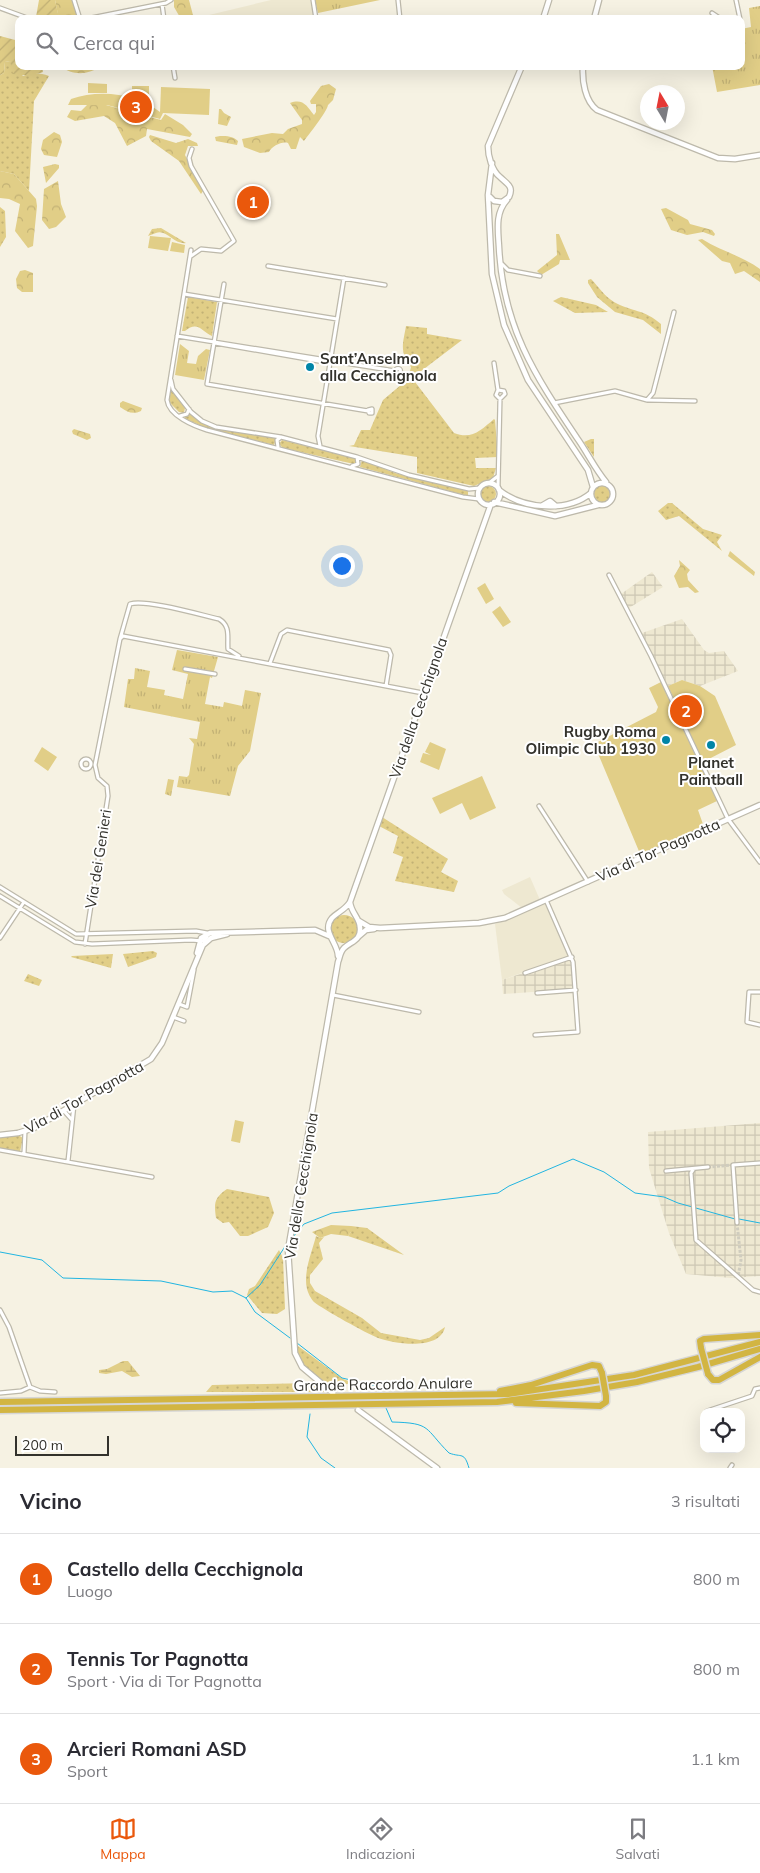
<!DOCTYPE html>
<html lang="it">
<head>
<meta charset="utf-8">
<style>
  :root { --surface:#fff; --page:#f7f7f7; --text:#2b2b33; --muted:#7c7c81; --line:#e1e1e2; --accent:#ea580c }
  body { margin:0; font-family:Mulish,sans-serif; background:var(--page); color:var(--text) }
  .controls { position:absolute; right:15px; bottom:15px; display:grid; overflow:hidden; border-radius:10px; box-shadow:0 5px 20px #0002 }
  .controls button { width:45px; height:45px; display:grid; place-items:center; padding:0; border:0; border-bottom:1px solid var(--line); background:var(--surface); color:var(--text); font:25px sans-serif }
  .compass { position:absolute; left:640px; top:85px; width:45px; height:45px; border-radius:50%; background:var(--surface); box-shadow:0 5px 20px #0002; rotate:350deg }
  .scale { position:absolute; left:15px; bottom:12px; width:94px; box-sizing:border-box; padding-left:5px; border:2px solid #33322c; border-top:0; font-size:14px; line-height:18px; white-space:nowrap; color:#33322c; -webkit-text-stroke:4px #fff; paint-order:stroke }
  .you { position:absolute; left:341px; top:565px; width:18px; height:18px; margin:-12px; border:4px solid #fff; border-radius:50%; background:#1a73e8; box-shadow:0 0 0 8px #1a73e833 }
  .badge { display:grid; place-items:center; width:32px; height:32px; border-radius:50%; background:var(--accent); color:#fff; font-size:16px; font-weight:700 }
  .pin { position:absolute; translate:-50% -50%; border:2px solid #fff; box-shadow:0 1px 5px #0006 }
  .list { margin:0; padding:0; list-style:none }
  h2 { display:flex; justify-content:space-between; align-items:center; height:65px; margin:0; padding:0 20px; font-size:21px }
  h2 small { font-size:16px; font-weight:400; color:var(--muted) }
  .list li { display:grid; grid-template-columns:32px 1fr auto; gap:15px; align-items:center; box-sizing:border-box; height:90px; padding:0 20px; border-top:1px solid var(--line) }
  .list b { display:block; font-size:19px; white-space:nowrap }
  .list p { margin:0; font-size:16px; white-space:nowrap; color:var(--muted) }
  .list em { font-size:16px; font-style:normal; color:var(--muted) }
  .icon { flex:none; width:28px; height:28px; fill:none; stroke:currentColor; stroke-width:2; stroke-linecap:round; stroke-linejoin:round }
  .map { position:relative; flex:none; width:760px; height:1468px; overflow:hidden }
  .search { position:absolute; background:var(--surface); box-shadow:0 5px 20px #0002; left:15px; right:15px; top:15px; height:55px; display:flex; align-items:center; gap:12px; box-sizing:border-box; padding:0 18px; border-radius:10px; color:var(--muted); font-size:19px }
  .sheet { height:335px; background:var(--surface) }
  nav { display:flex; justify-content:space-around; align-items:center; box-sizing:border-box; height:70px; border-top:1px solid var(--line); background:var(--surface); font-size:14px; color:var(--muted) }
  nav a { display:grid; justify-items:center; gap:2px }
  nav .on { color:var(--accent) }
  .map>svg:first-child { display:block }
  .built { fill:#eee8d1 }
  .industrial { fill:url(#industrial-grid) }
  .grass { fill:url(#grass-dots) }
  .forest { fill:url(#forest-crowns) }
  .wetland { fill:url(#wetland-marsh) }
  .park { fill:url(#park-tufts) }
  .garden { fill:url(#garden-furrows) }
  .pitch { fill:#e1ce87 }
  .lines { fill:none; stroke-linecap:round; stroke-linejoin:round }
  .stream { stroke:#21b5e1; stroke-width:1 }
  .minor-tunnel { stroke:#cfccbe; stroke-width:3; stroke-dasharray:3 1.5; stroke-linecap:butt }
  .minor-casing { stroke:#bdb9ab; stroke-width:5.5 }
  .tertiary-casing { stroke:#bdb9ab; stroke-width:7 }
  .motorway-casing { stroke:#d6d6d5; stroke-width:9 }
  .minor { stroke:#fff; stroke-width:3 }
  .tertiary { stroke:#fff; stroke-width:4.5 }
  .motorway { stroke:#d2b542; stroke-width:6 }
  .motorway-bridge-casing { stroke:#d6d6d5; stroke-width:9; stroke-linecap:butt }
  .motorway-bridge { stroke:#d2b542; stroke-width:6 }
  .poi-dot { fill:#0085a7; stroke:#fff; stroke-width:2 }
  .labels { text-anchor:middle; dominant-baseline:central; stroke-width:4; stroke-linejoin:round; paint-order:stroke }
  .poi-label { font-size:15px; font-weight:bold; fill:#33322c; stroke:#fff; text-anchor:start }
  .street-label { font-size:15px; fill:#33322c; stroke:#fff }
</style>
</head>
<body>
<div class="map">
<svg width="760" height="1468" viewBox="0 0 760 1468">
  <defs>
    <pattern id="industrial-grid" width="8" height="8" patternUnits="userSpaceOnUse" patternTransform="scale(1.25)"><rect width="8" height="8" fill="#eee8d1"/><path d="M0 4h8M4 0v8" fill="none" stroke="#cdc7b4"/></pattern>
    <pattern id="grass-dots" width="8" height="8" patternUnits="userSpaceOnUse" patternTransform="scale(1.25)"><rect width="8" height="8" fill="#e1ce87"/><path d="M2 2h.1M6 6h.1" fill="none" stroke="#c2b175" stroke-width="1.8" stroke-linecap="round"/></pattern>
    <pattern id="forest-crowns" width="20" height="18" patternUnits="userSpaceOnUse" patternTransform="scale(1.25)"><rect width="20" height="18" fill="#e1ce87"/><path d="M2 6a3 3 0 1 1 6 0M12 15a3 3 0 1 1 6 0" fill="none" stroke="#c2b175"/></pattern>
    <pattern id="wetland-marsh" width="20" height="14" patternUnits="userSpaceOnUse" patternTransform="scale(1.25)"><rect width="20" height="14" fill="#e1ce87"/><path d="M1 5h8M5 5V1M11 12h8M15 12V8" fill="none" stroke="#c2b175"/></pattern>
    <pattern id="park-tufts" width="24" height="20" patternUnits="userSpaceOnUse" patternTransform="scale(1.25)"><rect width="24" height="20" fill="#e1ce87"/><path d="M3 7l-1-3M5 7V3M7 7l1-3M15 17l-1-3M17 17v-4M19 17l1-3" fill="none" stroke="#c2b175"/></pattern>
    <pattern id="garden-furrows" width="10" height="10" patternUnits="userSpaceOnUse" patternTransform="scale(1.25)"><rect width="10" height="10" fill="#e1ce87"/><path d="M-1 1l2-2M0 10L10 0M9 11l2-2" fill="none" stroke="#c2b175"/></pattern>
  </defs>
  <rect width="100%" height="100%" fill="#f6f2e3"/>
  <!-- built -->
  <path class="built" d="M271,0H310L314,19H210L209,15Z
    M530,877L540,900L522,908L504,894L502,890Z
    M546,903L569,956L502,980L495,924Z"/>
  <!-- industrial -->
  <path class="industrial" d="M652,572L663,587L629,608L621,594Z
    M682,619L704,650L709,653L724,651L738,671L700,686L682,680L668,686L642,633Z
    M570,959L574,989L503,994L502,980L523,973L527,975Z
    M760,1123V1276L731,1278L686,1274L669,1233L649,1168L648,1132Z"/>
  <!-- grass -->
  <path class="grass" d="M10,61L23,76C33,72 40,73 49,76L34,101L29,191L14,174L0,171V75L4,73L5,62Z
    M0,207L5,211L6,237L0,247Z
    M161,228L186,243C174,245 167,229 156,233C153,234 151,235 148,236L152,229Z
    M591,279C599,287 604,296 614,302C632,312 644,309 661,324V334L643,320L615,312L597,297L588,283V280Z
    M188,297L217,302L212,336C202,332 198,320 185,331H182Z
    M561,297L596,305L608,312L575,313L553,301Z
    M406,326L427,328V334L462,340L412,378L454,433C472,440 481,430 494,419L495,420L498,457L475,458L476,468H496L493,478L474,486L417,473V457L349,446L354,445L361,430H370L383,400L408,379L411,367C399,351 403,344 406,326Z
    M171,389L185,408L184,413L179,412L169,402Z
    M190,413C215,434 246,431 277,437L274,445L206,428L184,418Z
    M591,439H594V457L584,442Z
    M282,440L355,458L357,462L354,464L283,448L279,444Z
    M362,460L395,473L468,491V496L360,467Z
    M594 494a9 9 0 1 1 18 0a9 9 0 1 1-18 0Z
    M480 494a8 8 0 1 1 16 0a8 8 0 1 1-16 0Z
    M668,503H672L703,529L722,535L717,542L722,551L679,516L666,520L658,511Z
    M382,817L448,859L441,872L458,881L454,892L395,881L403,857L393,853L398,836L379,826Z
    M330 929a14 14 0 1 1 28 0a14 14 0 1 1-28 0Z
    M153,951L157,953L156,957L128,967L123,954Z
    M113,954L111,968L71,957L72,956Z
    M28,974L42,980L39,986L24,981Z
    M18,1135L23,1138L20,1152L0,1148V1137Z
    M227,1189L269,1197L274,1213L268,1227L248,1236H240L229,1222L223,1223L216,1218C214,1203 214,1198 227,1189Z
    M351,1226L367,1228L404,1255L348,1236L351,1232Z
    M316,1236L320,1238L324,1237L319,1243L323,1259L310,1275V1283L315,1291L362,1318L381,1333L420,1340L429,1338L445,1327C440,1351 395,1344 378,1338C366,1333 324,1310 314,1302C311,1299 308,1293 307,1289C303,1272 312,1252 316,1236Z
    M279,1250L283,1258L285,1309L277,1314L262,1313L247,1295L249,1289L255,1286Z
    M298,1346L343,1379L354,1383C348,1384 333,1386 327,1384C314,1379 294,1360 298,1346Z
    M313,1381L327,1392H206L212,1385L311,1383Z"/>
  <!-- forest -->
  <path class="forest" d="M55,0H73L78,19H59Z
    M174,0H189L194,19H181L174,7Z
    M61,66H101C89,75 72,76 61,66Z
    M329,84L336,89L333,100L328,105C327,112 309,134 304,141L300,137L296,149H291L288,143C282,141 272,146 269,152L260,153L244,147L242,139L272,133L283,134L288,129L302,124V120L290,103C303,98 307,106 314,115L316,112V104H311L310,101L321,86Z
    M87,105H106L161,120L165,114L183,125L192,134L190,137L147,129L146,136L127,146L115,123L104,116L75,121L67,117L71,110L81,111Z
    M219,109H221L224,113L231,117L227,126L218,124Z
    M54,132L60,135L62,142L57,157L44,155L41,149L43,140Z
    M150,135L176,143L188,139L197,143L198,146H188L185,155L203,191L201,194L179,161L151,141L149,137Z
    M220,136C228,136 232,136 238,141L237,145L216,141L215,137Z
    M55,164L59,165V168L46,183L43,167Z
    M0,171L14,174L36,199L37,206L33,246L28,248L15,231L20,204L9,199L0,198Z
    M58,181L61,204L66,217L56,227L49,229L42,220L44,189Z
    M666,208L688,220L690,224L712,230L715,234L714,236L703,232L687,235L671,230L661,209Z
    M556,234H559L570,260H560L559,264L541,275L537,271L557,255Z
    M702,239C721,251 742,256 760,269V282L744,271L735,274L730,263L722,261L698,240Z
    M25,270L33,273V292H22L17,288L16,279L20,271Z
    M123,401L142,408L141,411C133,415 127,412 120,407V403Z
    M74,429L90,434L91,438L87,440L73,434L72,431Z
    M730,551L755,572L754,576L728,556Z
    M679,560L690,570L687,574L688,580L699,592L695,593L688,587L679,588L674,576L680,566Z
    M331,1225L351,1226V1232L348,1236L331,1234L320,1238L312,1232Z"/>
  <!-- wetland -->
  <path class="wetland" d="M123,1361H128L140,1376L132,1377L122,1371L106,1374L99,1373V1370L107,1369Z"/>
  <!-- park -->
  <path class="park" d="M315,0H380L318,13Z
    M760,6V85L717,92L712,66H741V29L751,27L749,8Z
    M180,344L189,351L187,363L196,364L198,356L206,349L210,350L204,380L175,375Z
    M177,650L218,657L212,678L210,677L205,704L223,707L224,702L242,706L245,690L261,693L250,751L238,766L230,796L177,787L179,776L187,777L189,775L194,744L189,738L197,739L200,722L124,707L128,679H134L135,668L150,671L147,687L165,690L164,695L183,699L188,674L172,670Z
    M168,779L174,780L171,796L165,794Z"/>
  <!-- garden -->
  <path class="garden" d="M39,0H55L59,18L36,17Z
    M0,36L19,41V66H42L43,72C36,75 21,76 13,74L10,61L5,62L4,73L0,75Z"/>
  <!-- pitch -->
  <path class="pitch" d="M88,83L107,84V93H88Z
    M132,86H149V101L139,100V96L132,95Z
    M161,87L210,89L209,115L163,113L160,119L107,105H68L71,99C99,89 137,93 160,112Z
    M150,236L171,238L168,251L148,248Z
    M172,242L185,245L184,253L170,251Z
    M485,583L494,599L486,604L477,588Z
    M500,606L511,622L503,627L492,612Z
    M682,680L700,686L715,696L736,745L703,762L668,686Z
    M661,682L717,801L698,810L704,827L641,856L594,744L656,712L658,707L649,688Z
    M430,742L446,749L439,770L420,762L423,753L431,755L425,752Z
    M42,747L57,757L48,771L34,761Z
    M482,776L496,808L470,820L462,803L440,814L432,798Z
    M235,1120L244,1122L240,1143L231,1141Z"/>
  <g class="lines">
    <!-- stream -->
    <path class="stream" d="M739,1219L760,1223
      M292,1238L304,1224L332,1213L498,1193L509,1186L573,1159L604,1172L635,1193L664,1197L678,1203L735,1219
      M0,1252L42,1260L63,1278L161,1281L213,1292L232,1291L246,1298L255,1312L290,1338
      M246,1298L260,1285L286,1245
      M297,1343L342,1378L377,1386L379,1392
      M386,1408L392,1422C432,1423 424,1428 449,1453C462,1458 464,1451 469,1468
      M310,1414L307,1437L321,1458L335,1468"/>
    <!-- minor-tunnel -->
    <path class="minor-tunnel" d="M708,1167L733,1165
      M737,1223L741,1260L738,1277"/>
    <!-- minor casing -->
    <g class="minor-casing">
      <path id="minor" d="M74,0L80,19
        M313,0L316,19
        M398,0L400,19
        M736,0L740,19
        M162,4L164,19
        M0,8L30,19
        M712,13L721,19
        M86,19L166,3L171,0
        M173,66L175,78
        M191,250L167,400C169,416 194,426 207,430L463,497L479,499
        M191,256L201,249L221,251L234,241L191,166L189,158L192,149
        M502,264L508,270L540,276
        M268,266L385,285
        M224,284L207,384L368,411
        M184,294L337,319
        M177,336L395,371
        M215,343L324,362L329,361
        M494,363L498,390L496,395L500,399L498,487
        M395.5 371a2.5 2.5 0 1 1 5 0a2.5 2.5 0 1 1-5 0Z
        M171,380L173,389L191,412L202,421L216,427L281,437L357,457L409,475L469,489L480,488
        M498,390L504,391L505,394L500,399
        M647,400L653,393L674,312
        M554,403L615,391L647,400L695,401
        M372,409V413H369L368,410Z
        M180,416L187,414L189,409
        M320,446L318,436L344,278
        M278,447L277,440L281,437
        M352,466L358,464L357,457
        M489,483L498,476
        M609,575L651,656L728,819L760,862
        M120,639L130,604C146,599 201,615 219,619C231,626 227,637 228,649L239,656
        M270,663L281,634L287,630L384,649L389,650L391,655L386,686
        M185,669L215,674
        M81 764a5 5 0 1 1 10 0a5 5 0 1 1-10 0Z
        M539,806L588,882
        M0,887L76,934L196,931L207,933V937L203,941L191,940L92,944L75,942L0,896
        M0,938L24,902
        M85,944L108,796L107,786L98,778L95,765L120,639L123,636L423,693
        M525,973L572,957
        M760,992H749L747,1022L760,1025
        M537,993L576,990
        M333,995L419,1012
        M179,1004L187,1007L194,970
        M173,1017L184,1021
        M535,1035L578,1032L573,962L546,900
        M64,1111L72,1120
        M0,1150L152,1177
        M24,1153L25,1131
        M68,1161L74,1105
        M693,1170L691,1173L696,1240L753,1290L760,1292
        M666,1171L708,1167
        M737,1223L733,1165L760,1163
        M0,1310L9,1327L30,1387
        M0,1393L21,1391L30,1387L40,1391L55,1392
        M707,1411L752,1396L755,1389L760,1388
        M730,1468L732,1465"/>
    </g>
    <!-- tertiary casing -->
    <g class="tertiary-casing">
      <path id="tertiary" d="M543,19L549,0
        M594,19L599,0
        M583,66C582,81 585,101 597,110L718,158L735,159L760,155
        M492,163L488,195L494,201L502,202L509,197C514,186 507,184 500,177C492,171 488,156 488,146L522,66
        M488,195L492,274L504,325L528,380L588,470L593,487
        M507,200C495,213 498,230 499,247C503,327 534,374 577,438C587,452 595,469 606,482
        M591 494a11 11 0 1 1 22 0a11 11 0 1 1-22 0Z
        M478 494a11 11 0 1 1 22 0a11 11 0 1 1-22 0Z
        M499,490C523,509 567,513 591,493
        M494,502L555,516L598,505
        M543,505L550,501L556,506
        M359,921L369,927L380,928L479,923L505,918L760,805
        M359,936L366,930L374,929
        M197,953L201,938L210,933L315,930L329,936
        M338,956C338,943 321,931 332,918C338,912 345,910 350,902L491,504
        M0,1135L18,1133L34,1128L151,1059L162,1043L203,945L211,938L227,934
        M333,1393L302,1367L295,1353L288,1250L338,962C340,957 340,952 344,948C352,941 361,940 360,928C360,918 351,913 350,902
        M358,1410L437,1468"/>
    </g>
    <!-- motorway casing -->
    <g class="motorway-casing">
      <path id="motorway" d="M701,1348L700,1341L704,1339L760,1335
        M708,1374L713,1380H719L760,1357
        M500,1391L531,1385L592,1365L599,1366L602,1373
        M0,1402L508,1394L634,1375L760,1342
        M516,1403L600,1406L606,1402V1396
        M0,1410L497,1402L584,1391L637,1382L698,1367L760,1349"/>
    </g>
    <!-- minor -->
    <use href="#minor" class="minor"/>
    <!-- tertiary -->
    <use href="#tertiary" class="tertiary"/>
    <!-- motorway -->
    <use href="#motorway" class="motorway"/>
    <!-- motorway-bridge casing -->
    <g class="motorway-bridge-casing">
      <path id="motorway-bridge" d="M701,1348L708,1374
        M602,1373L606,1396"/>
    </g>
    <!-- motorway-bridge -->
    <use href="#motorway-bridge" class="motorway-bridge"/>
  </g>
  <!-- markers -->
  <g class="poi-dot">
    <circle cx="310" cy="367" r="5"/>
    <circle cx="666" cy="740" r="5"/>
    <circle cx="711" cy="745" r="5"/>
  </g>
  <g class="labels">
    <!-- poi labels -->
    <g class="poi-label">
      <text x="320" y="358">Sant’Anselmo<tspan x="320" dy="17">alla Cecchignola</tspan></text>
      <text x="656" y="731" text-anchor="end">Rugby Roma<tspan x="656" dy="17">Olimpic Club 1930</tspan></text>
      <text x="711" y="762" text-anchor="middle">Planet<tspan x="711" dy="17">Paintball</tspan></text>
    </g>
    <!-- street labels -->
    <g class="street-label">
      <text transform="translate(418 708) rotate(-71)">Via della Cecchignola</text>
      <text transform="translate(658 850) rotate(-24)">Via di Tor Pagnotta</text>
      <text transform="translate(98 859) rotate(-81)">Via dei Genieri</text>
      <text transform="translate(84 1097) rotate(-29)">Via di Tor Pagnotta</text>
      <text transform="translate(301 1186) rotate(-81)">Via della Cecchignola</text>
      <text transform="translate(383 1384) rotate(-1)">Grande Raccordo Anulare</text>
    </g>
  </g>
</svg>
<div class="controls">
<button><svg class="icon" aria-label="locate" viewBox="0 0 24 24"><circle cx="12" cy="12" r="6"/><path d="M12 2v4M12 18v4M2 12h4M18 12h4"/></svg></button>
</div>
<svg class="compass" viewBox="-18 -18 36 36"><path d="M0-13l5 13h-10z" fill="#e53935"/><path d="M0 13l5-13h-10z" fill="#7c7c81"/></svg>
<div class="scale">200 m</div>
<div class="you"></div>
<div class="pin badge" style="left:253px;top:202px">1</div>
<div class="pin badge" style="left:686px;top:711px">2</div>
<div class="pin badge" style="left:136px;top:107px">3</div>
<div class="search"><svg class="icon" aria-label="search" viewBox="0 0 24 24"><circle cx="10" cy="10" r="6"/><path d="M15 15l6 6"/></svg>Cerca qui</div>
</div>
<section class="sheet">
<h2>Vicino<small>3 risultati</small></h2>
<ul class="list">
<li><span class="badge">1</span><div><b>Castello della Cecchignola</b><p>Luogo</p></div><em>800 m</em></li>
<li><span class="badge">2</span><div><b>Tennis Tor Pagnotta</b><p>Sport · Via di Tor Pagnotta</p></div><em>800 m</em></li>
<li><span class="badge">3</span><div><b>Arcieri Romani ASD</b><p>Sport</p></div><em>1.1 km</em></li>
</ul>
</section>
<nav>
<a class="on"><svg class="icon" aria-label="map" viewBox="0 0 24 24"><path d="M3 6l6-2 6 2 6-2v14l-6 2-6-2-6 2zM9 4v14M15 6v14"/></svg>Mappa</a>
<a><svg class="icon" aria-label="directions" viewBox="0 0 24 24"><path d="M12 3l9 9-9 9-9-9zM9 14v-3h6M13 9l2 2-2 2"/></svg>Indicazioni</a>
<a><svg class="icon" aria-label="saved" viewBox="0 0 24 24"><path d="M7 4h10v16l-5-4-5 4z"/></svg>Salvati</a>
</nav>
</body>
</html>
